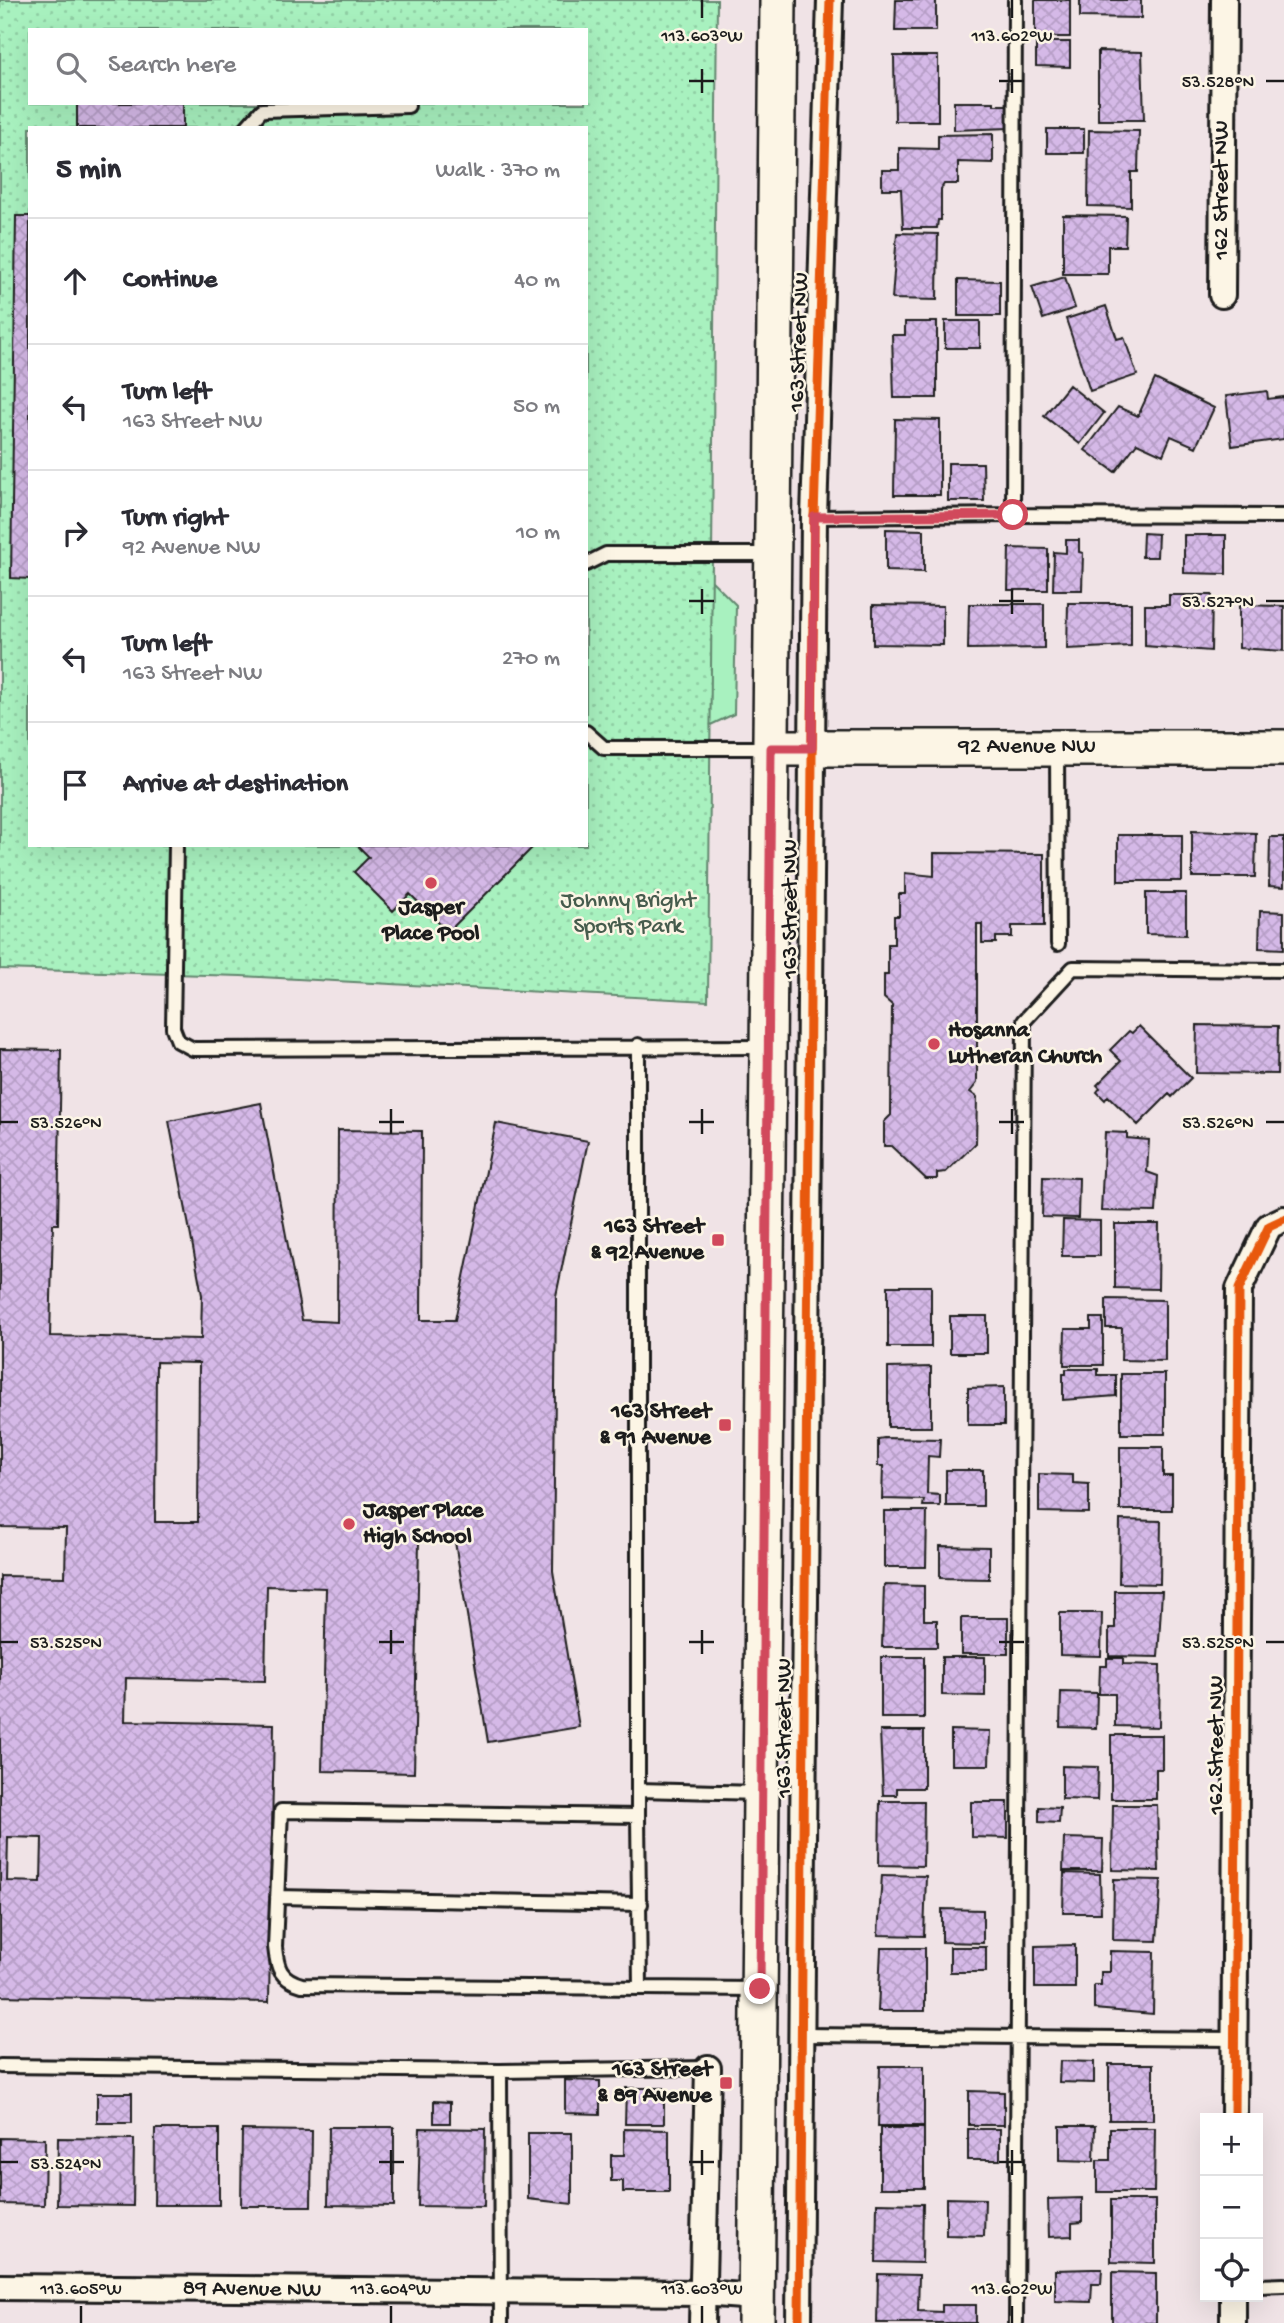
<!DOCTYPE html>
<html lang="en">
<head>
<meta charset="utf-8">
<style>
  :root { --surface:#fff; --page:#f7f7f7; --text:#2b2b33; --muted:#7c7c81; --line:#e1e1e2 }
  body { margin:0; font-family:"Gochi Hand",sans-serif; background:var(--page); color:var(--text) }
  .controls { position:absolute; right:21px; bottom:21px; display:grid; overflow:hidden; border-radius:0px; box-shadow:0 7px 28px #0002 }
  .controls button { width:63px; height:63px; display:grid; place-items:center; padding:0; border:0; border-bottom:2px solid var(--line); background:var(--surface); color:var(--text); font:35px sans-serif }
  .stop { position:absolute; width:21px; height:21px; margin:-16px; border:5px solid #d1495b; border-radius:50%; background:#fff }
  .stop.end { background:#d1495b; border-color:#fff; box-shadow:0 2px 7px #0008 }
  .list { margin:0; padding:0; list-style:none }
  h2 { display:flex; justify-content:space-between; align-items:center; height:91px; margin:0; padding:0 28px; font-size:30px }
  h2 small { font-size:23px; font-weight:400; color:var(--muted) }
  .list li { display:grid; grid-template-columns:46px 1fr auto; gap:21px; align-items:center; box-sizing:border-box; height:126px; padding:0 28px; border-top:2px solid var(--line) }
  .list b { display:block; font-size:26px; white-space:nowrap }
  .list p { margin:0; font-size:23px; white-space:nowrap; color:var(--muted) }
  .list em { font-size:23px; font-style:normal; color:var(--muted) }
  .icon { flex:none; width:38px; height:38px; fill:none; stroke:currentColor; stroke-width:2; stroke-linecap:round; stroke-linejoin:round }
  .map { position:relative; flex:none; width:1284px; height:2323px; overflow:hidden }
  .search { position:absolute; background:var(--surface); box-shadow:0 7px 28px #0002; left:28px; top:28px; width:560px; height:77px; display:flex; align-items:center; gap:18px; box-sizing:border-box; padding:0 24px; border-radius:0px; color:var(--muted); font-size:26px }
  .panel { position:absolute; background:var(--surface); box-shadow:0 7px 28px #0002; left:28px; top:126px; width:560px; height:721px; border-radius:0px }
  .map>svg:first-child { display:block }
  .grass { fill:#a8f1bf; stroke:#62866e; stroke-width:2 }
  .park { fill:url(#park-dots); stroke:#62866e; stroke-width:2; fill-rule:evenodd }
  .building { fill:url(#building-cross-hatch); stroke:#1c1c1c; stroke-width:2; fill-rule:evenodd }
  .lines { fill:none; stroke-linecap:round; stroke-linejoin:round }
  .lane-casing { stroke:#1c1c1c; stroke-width:18 }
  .street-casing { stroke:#1c1c1c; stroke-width:30 }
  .secondary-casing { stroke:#1c1c1c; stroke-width:40 }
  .lane { stroke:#fcf5e5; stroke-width:12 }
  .street { stroke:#fcf5e5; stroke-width:24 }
  .secondary { stroke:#fcf5e5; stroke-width:35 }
  .cycleway-casing { stroke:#fcf5e5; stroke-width:13 }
  .cycleway { stroke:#e8590c; stroke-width:9 }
  .route { stroke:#d1495b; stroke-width:9 }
  .ticks { fill:none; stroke:#1c1c1c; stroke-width:2.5 }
  .poi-dot { fill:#d1495b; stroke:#fcf5e5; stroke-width:2.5 }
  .labels { text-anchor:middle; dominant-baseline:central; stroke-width:5; stroke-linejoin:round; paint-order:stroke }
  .street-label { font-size:23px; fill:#1c1c1c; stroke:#fcf5e5 }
  .park-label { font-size:23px; fill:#465c4d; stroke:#fcf5e5 }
  .poi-label { font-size:23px; font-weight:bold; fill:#1c1c1c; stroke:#fcf5e5; text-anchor:end }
  .ticks-label { font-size:18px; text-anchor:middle; fill:#1c1c1c; stroke:#fcf5e5; stroke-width:5; stroke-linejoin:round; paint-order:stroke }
</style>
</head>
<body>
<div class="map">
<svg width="1284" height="2323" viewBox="0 0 1284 2323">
  <defs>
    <pattern id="park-dots" width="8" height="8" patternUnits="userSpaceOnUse" patternTransform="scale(1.75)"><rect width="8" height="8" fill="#a8f1bf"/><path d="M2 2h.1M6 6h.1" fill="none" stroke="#90cea4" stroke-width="1.8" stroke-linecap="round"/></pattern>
    <pattern id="building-cross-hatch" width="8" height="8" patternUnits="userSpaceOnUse" patternTransform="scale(1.75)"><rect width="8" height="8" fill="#d5b9e7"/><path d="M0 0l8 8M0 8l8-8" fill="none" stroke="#b69ec6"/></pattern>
  </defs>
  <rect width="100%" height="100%" fill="#f0e3e6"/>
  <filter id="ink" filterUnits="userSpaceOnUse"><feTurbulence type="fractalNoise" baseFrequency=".0143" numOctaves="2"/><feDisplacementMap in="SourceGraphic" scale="14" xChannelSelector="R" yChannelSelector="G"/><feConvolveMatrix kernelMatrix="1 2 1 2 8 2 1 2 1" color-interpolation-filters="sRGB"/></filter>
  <g filter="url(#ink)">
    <!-- grass -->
    <path class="grass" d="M710,579L736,605L734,714L687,736L586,616Z"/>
    <!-- park -->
    <path class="park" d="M0,0H717L708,1001L241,976L0,969ZM30,30H586V103H30ZM30,128H586V845H30Z"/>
    <!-- building -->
    <path class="building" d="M896,0H936V31H895Z
      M1035,0H1070V37H1035Z
      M1080,0H1141V18L1080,17Z
      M1036,42H1070V67L1036,66Z
      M1098,51L1142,52L1144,120H1098Z
      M894,56H938V121H895Z
      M954,102H994V105H1009V128L954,130Z
      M77,103H183V128H77Z
      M1047,129H1084V153H1047Z
      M1089,130L1139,131L1138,172H1131V207L1088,206Z
      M993,134V163L958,162V184H944L941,189V220H938L937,228H903L901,189H882V170H899V148L938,149V135Z
      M1063,215L1126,216L1125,246H1108V274H1063Z
      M16,216H30V579L11,578Z
      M897,233L938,234L937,300L892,299Z
      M1065,277L1075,308L1043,319L1032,287Z
      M958,280L1000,281V316H958Z
      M1106,306L1117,339L1124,337L1137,375L1090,391L1066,319Z
      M945,321H980V348H945Z
      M905,322H937V398H894L892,335H905Z
      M1155,379L1214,408L1196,447L1171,436L1163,455L1137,443L1115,472L1085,450L1118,407L1138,416Z
      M1069,385L1104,413L1080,444L1044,416Z
      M1267,391L1268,399L1284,397V439L1232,446L1226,396Z
      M895,419L940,420V495H894Z
      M948,463H983L984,501H948Z
      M886,529L924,530V572L886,571Z
      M1143,533L1158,534L1157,557H1142Z
      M1184,535H1226V574L1184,573Z
      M1066,540H1079V552L1083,553L1082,590H1053L1054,552L1066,553Z
      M1009,548L1048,549V590H1008Z
      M1169,595H1212L1211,651L1145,646V605H1169Z
      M1068,603H1131V646L1067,649Z
      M969,604H1044V648L968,649Z
      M873,605L943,606V645L873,644Z
      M1239,605L1284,606V651L1239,648Z
      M1192,831L1256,833L1255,877H1192Z
      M1118,835H1182V881H1118Z
      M1270,837H1284V887L1269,886Z
      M357,845H535L448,932L410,894L393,911L354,872L369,857Z
      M934,853L1044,854V926H1012V937H996V943H982V924H977V1083L970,1092L977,1097L976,1143L946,1172L937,1173V1179H926L891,1146H884V1122L891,1115L892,1005L884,998V975H888V944H894V916H899V894H905V873L934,876Z
      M1146,893H1186V935L1146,934Z
      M1260,911L1284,912V949L1259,948Z
      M1197,1025L1278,1026L1277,1074L1196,1073Z
      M1139,1026L1191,1078L1172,1097L1169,1094L1138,1125L1108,1096L1105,1100L1097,1092L1100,1088L1097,1085L1121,1061L1110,1050L1129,1031L1132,1033Z
      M0,1049L61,1050L58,1224H53L50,1336L201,1339L202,1295L169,1121L261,1103L302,1320L337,1322L338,1130L422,1131L421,1320H455L496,1123L588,1141L556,1296L553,1571L579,1727L488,1742L455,1542H419L414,1773L322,1771L326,1588L267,1586L265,1681L126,1678L125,1721L274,1724L269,2002L0,1996V1576L65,1577L66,1528L0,1527ZM156,1362L199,1363L198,1522H155ZM8,1837L42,1838L41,1882L7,1881Z
      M1105,1132L1127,1133V1138L1149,1140L1147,1172L1158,1176L1156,1212L1101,1211Z
      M1043,1177L1079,1178L1078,1218L1042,1217Z
      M1063,1220L1100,1221V1256H1062Z
      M1115,1224H1159L1158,1289L1115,1288Z
      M888,1286H931V1347H888Z
      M1106,1299L1165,1300V1361L1121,1360L1122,1328H1106Z
      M950,1316H987V1353H950Z
      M1091,1318H1103V1365H1064L1065,1329H1091Z
      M931,1367V1427H888V1368Z
      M1066,1369H1098V1375H1116V1396L1063,1400V1374H1066Z
      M1121,1374H1165V1434H1121Z
      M1004,1387V1425H968V1388Z
      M884,1438L940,1439L939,1457L928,1456L927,1494L940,1495V1506H923L924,1500L882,1499L883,1466H878V1439Z
      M1120,1447H1163V1476H1172V1510H1120Z
      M946,1470H983V1506H946Z
      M1039,1474L1073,1475V1483L1089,1484V1513L1039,1512Z
      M884,1511H927L926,1567H884Z
      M1120,1520L1161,1521L1160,1584L1119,1583Z
      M940,1546L989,1547V1579L940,1578Z
      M884,1585L924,1586V1620H937V1647H882Z
      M1115,1591H1162L1158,1657L1109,1656V1628H1115Z
      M1060,1613H1102L1101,1656L1060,1655Z
      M961,1618H1008V1654H961Z
      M881,1657H924V1718H881Z
      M942,1657H985V1696L942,1695Z
      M1107,1658H1123V1664L1160,1665L1159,1727L1115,1726V1694H1099L1100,1666H1107Z
      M1061,1692L1097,1693L1096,1728L1060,1727Z
      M951,1730L990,1731L989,1765H951Z
      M880,1731H924V1788H897V1795H883Z
      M1111,1735H1162V1769H1156V1799H1111Z
      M1062,1766L1098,1767L1097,1800L1062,1799Z
      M880,1801H924L923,1866L879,1865Z
      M971,1802H1008V1838L971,1837Z
      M1113,1805H1157L1159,1871L1112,1870Z
      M1039,1807L1060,1808L1059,1823L1039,1822Z
      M1064,1838L1103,1839L1102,1871H1063Z
      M1064,1873L1100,1874L1101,1913H1063Z
      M882,1875L926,1876L924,1936L878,1935Z
      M1114,1879L1161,1880L1157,1941L1113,1940Z
      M942,1909L983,1910V1943L942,1942Z
      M1075,1945V1988H1035V1946Z
      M950,1947H986V1972H950Z
      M881,1948H925V2011H878Z
      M1110,1951L1154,1952L1153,2014L1094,2009V1985H1101V1972H1110Z
      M1060,2061L1094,2062V2083L1059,2082Z
      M1109,2064H1153V2120H1109Z
      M880,2066H924V2126H878Z
      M565,2080L600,2081V2114L565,2113Z
      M626,2088H664V2124H625Z
      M969,2091L1004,2092V2125H969Z
      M97,2093H132V2123H97Z
      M434,2101L450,2102V2123H434Z
      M1060,2126H1095L1094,2161L1060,2160Z
      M329,2127H394V2206L328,2205Z
      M420,2128L485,2129L484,2207L418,2206Z
      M880,2128H924V2188H880Z
      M1110,2128H1155L1154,2192H1097V2160H1110Z
      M155,2129H219V2205H154Z
      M624,2129L669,2130V2192H623V2181H611V2155H624Z
      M968,2129H1000V2160H968Z
      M242,2130L312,2131L311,2206H241Z
      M528,2133H572V2204L528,2199Z
      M0,2138L45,2139L44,2205L0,2204Z
      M58,2138L134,2139L133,2206L57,2205Z
      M946,2198L985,2199L984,2236L946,2235Z
      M1082,2198V2222L1072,2223V2236L1049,2237L1048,2199Z
      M1111,2200H1155V2263L1111,2262Z
      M877,2203L923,2204L922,2263L876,2262Z
      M1092,2269H1102L1101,2284H1092L1091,2302L1055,2301V2270Z
      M1112,2272L1156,2273V2323H1112Z
      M878,2274L919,2275L918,2311L942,2312V2305H976V2323H877Z"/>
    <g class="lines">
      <!-- lane casing -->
      <g class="lane-casing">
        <path id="lane" d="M246,128L262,110L408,106
          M1013,515L1284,516
          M814,517L1013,515L1015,0
          M586,564L606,554H772
          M586,732L604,748H769
          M1057,750L1058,944
          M176,845L173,1028L178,1041L193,1049L767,1047
          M638,1045V1816L281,1811L275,1947C277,1968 280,1979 302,1985L756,1989
          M638,1790L760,1793
          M638,1816L640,1988
          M277,1897L641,1904
          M802,2035L1235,2039
          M0,2066L500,2071L708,2068
          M500,2071L501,2323
          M1258,2286L1284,2285
          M1016,2323L1024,1021L1073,968L1284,970"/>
      </g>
      <!-- street casing -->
      <g class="street-casing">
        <path id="street" d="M1222,295L1224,0
          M1234,2118L1239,1289L1269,1226L1284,1219
          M0,2287L702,2293L756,2297
          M702,2323L708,2068
          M799,2323L814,517L830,0
          M1233,2323V2297"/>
      </g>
      <!-- secondary casing -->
      <g class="secondary-casing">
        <path id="secondary" d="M771,748H1284
          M756,2323L778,0"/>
      </g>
      <!-- lane -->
      <use href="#lane" class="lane"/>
      <!-- street -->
      <use href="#street" class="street"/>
      <!-- secondary -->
      <use href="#secondary" class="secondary"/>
      <!-- cycleway casing -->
      <g class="cycleway-casing">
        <path id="cycleway" d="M1234,2118L1239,1289L1269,1226L1284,1219
          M799,2323L814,517L830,0"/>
      </g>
      <!-- cycleway -->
      <use href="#cycleway" class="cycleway"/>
    </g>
  </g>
  <g class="lines" filter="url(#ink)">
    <!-- route -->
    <path class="route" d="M760,1989L771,748H812L814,517L1013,515"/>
  </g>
  <!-- ticks -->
  <path class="ticks" d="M702,0V18M1012,0V18M702,69V93M1012,69V93M689,81H714M999,81H1024M1266,81H1284M702,589V614M1012,589V614M689,601H714M999,601H1024M1266,601H1284M391,1109V1134M702,1109V1134M1012,1109V1134M0,1122H18M379,1122H404M689,1122H714M999,1122H1024M1266,1122H1284M391,1630V1654M702,1630V1654M1012,1630V1654M0,1642H18M379,1642H404M689,1642H714M999,1642H1024M1266,1642H1284M391,2150V2175M702,2150V2175M1012,2150V2175M0,2162H18M379,2162H404M689,2162H714M999,2162H1024M81,2306V2323M391,2306V2323M702,2306V2323M1012,2306V2323"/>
  <!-- markers -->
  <g class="poi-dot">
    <circle cx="431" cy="883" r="7"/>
    <circle cx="934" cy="1044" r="7"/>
    <rect x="711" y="1233" width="14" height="14" rx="3.5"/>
    <rect x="718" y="1418" width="14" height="14" rx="3.5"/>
    <circle cx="349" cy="1524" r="7"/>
    <rect x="719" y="2076" width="14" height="14" rx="3.5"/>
  </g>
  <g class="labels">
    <!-- street labels -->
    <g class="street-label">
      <text transform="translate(1222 190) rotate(-90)">162 Street NW</text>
      <text transform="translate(800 342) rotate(-88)">163 Street NW</text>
      <text x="1027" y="747">92 Avenue NW</text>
      <text transform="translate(791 909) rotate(-90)">163 Street NW</text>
      <text transform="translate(785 1728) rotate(-90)">163 Street NW</text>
      <text transform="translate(1217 1745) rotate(-90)">162 Street NW</text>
      <text transform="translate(252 2290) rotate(1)">89 Avenue NW</text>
    </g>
    <!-- park labels -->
    <g class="park-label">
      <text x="628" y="901">Johnny Bright<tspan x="628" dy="26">Sports Park</tspan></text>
    </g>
    <!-- poi labels -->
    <g class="poi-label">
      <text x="431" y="908" text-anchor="middle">Jasper<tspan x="431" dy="26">Place Pool</tspan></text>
      <text x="948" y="1031" text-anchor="start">Hosanna<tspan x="948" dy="26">Lutheran Church</tspan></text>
      <text x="704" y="1227">163 Street<tspan x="704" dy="26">&amp; 92 Avenue</tspan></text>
      <text x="711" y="1412">163 Street<tspan x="711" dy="26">&amp; 91 Avenue</tspan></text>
      <text x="363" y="1511" text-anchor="start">Jasper Place<tspan x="363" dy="26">High School</tspan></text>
      <text x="712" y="2070">163 Street<tspan x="712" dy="26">&amp; 89 Avenue</tspan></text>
    </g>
  </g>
  <g class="ticks-label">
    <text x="702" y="41">113.603°W</text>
    <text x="1012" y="41">113.602°W</text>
    <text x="1218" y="87">53.528°N</text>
    <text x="1218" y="607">53.527°N</text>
    <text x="66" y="1128">53.526°N</text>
    <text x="1218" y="1128">53.526°N</text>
    <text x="66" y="1648">53.525°N</text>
    <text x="1218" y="1648">53.525°N</text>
    <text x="66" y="2169">53.524°N</text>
    <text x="81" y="2294">113.605°W</text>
    <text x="391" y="2294">113.604°W</text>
    <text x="702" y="2294">113.603°W</text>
    <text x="1012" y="2294">113.602°W</text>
  </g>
</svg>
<div class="controls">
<button>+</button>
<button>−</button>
<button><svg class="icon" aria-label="locate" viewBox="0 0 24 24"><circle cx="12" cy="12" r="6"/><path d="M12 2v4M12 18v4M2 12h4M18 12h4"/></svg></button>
</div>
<div class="stop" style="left:1013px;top:515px"></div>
<div class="stop end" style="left:760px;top:1989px"></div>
<div class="search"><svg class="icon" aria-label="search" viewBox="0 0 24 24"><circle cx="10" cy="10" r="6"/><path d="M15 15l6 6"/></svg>Search here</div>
<section class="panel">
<h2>5 min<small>Walk · 370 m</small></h2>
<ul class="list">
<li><svg class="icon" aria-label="ahead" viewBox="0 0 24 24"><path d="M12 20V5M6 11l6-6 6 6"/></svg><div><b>Continue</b></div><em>40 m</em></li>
<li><svg class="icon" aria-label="left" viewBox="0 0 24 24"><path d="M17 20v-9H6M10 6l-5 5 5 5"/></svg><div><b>Turn left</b><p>163 Street NW</p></div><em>50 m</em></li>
<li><svg class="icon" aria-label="right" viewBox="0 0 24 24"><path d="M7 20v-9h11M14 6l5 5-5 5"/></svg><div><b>Turn right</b><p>92 Avenue NW</p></div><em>10 m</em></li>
<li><svg class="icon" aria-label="left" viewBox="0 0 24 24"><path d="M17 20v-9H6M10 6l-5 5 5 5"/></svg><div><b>Turn left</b><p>163 Street NW</p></div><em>270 m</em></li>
<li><svg class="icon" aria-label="arrive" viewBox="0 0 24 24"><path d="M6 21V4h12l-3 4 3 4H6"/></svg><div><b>Arrive at destination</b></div></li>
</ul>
</section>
</div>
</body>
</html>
